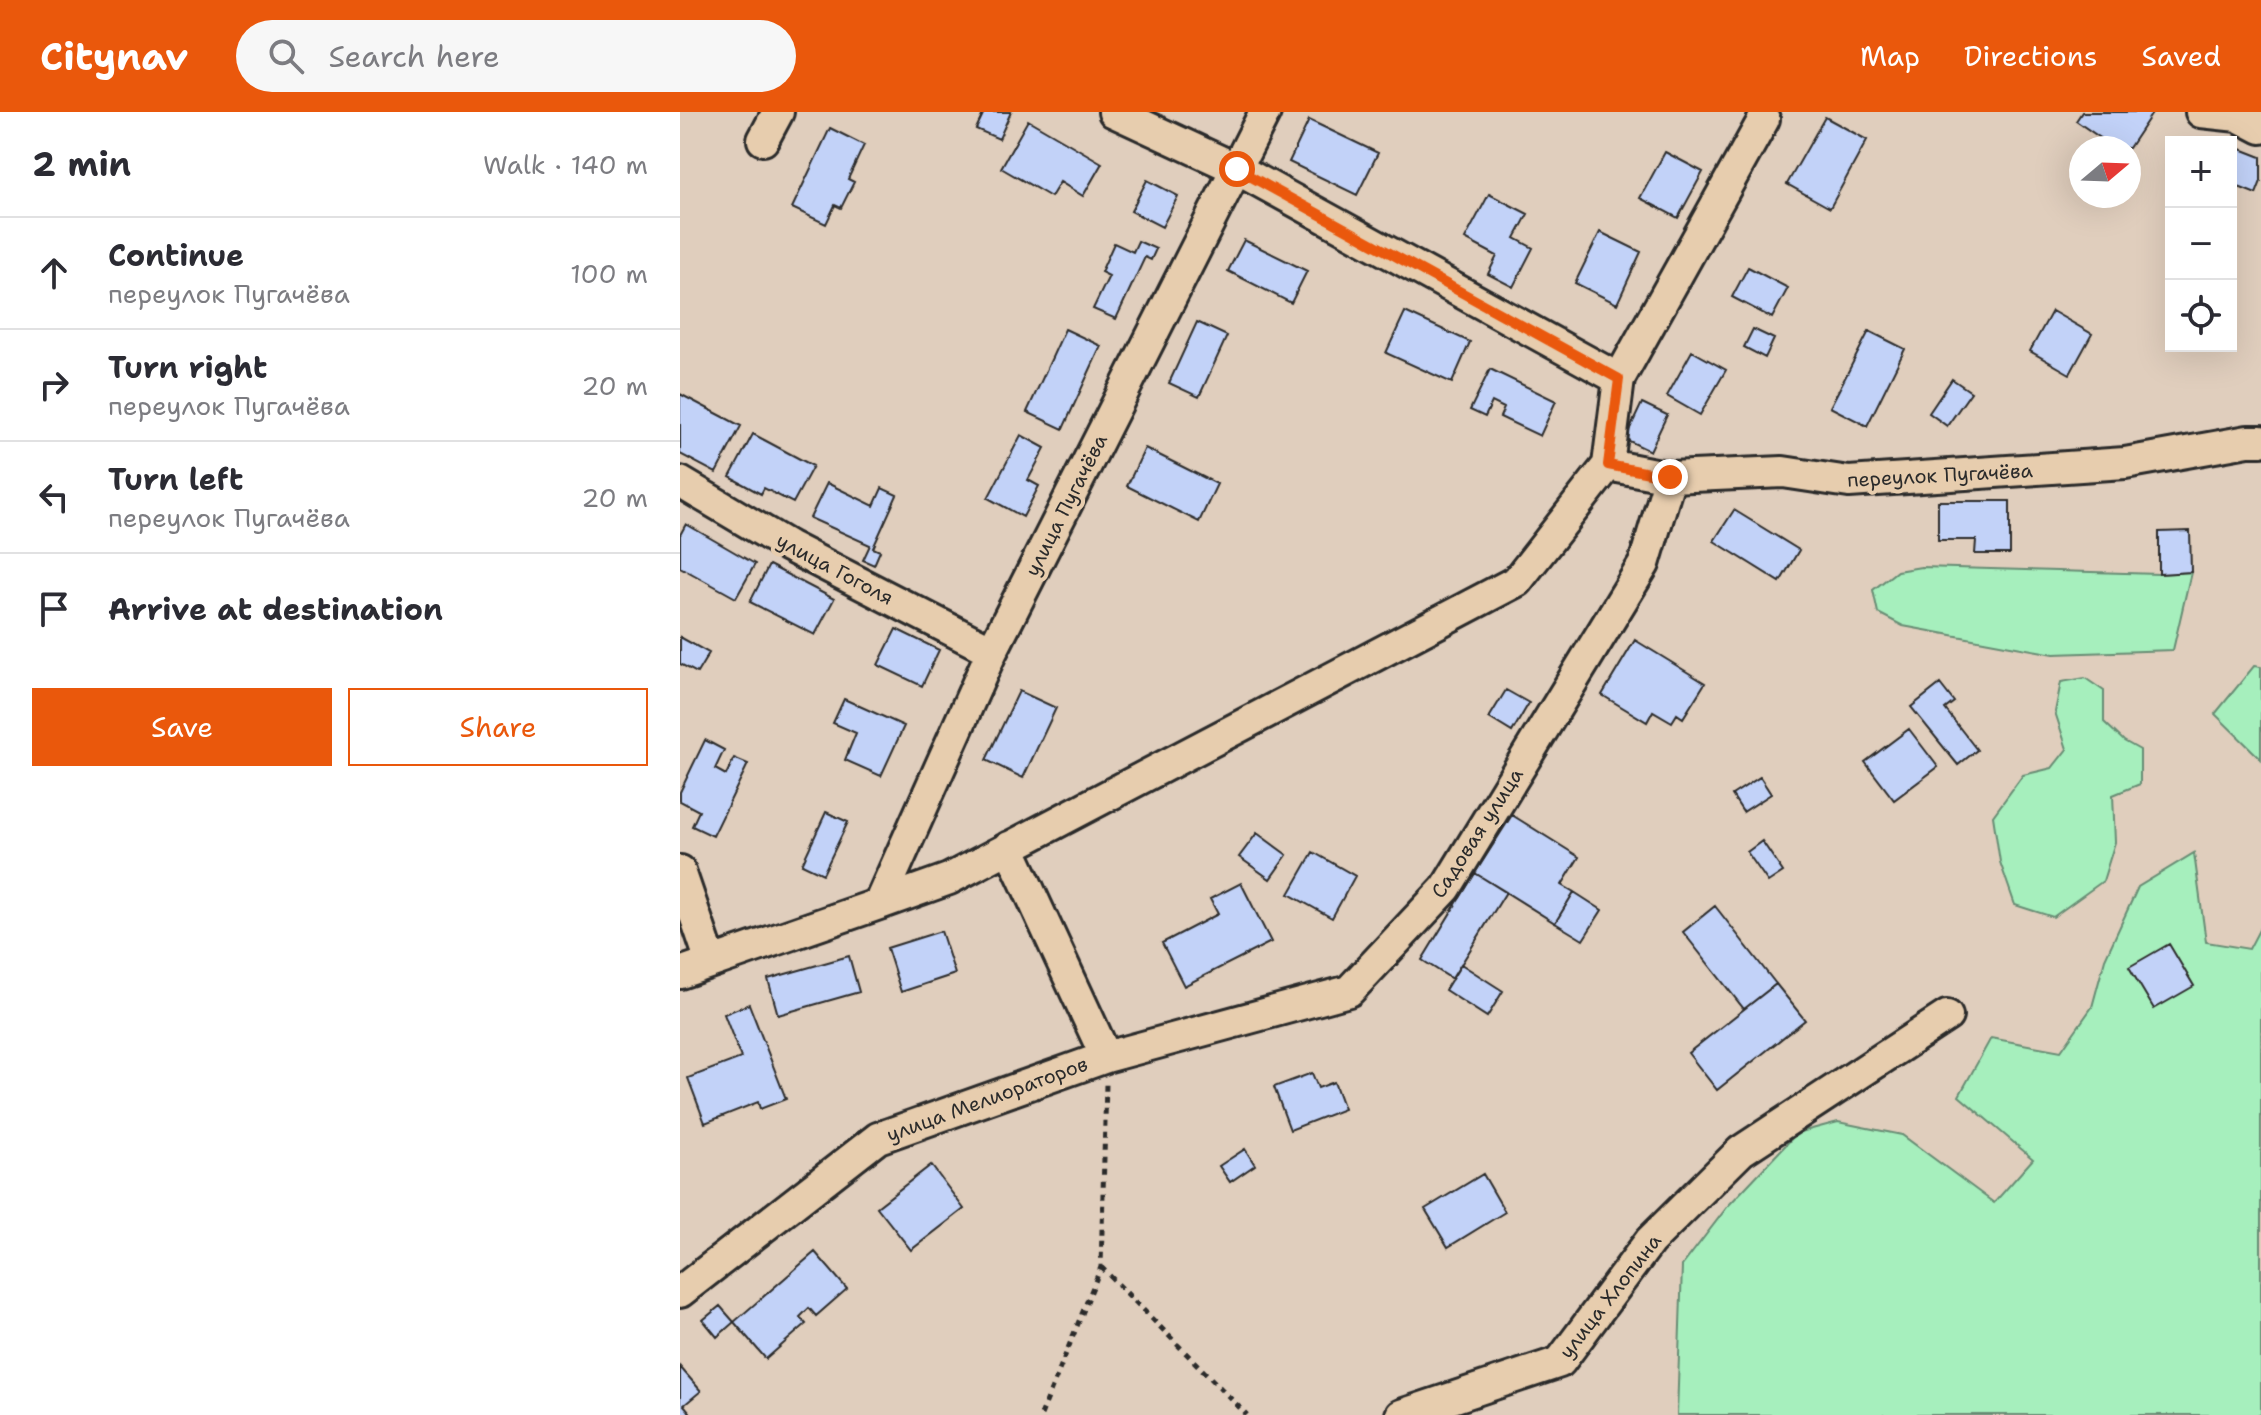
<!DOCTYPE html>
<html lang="en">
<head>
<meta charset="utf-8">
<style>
  :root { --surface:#fff; --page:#f7f7f7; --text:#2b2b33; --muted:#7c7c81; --line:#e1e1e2; --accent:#ea580c }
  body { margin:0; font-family:"Shantell Sans",sans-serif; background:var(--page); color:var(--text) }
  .controls { position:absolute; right:24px; top:24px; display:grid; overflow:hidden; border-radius:0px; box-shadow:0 8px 32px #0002 }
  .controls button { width:72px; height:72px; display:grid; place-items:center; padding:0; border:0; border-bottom:2px solid var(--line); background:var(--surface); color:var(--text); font:40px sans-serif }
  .compass { position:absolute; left:1389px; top:24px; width:72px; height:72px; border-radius:50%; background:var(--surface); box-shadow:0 8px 32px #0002; rotate:71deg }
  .stop { position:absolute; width:24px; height:24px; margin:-18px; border:6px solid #ea580c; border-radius:50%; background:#fff }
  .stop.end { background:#ea580c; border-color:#fff; box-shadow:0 2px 8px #0008 }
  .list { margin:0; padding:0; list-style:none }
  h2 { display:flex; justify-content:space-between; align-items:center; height:104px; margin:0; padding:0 32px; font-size:34px }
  h2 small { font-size:26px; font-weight:400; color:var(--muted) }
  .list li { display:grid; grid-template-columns:52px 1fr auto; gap:24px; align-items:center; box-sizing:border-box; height:112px; padding:0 32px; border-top:2px solid var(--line) }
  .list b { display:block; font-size:30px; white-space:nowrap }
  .list p { margin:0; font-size:26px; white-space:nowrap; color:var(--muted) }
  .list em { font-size:26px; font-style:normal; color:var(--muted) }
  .actions { display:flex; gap:16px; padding:24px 32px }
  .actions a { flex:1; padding:18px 0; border:2px solid var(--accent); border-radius:0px; text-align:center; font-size:28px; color:var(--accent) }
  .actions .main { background:var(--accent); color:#fff }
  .icon { flex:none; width:44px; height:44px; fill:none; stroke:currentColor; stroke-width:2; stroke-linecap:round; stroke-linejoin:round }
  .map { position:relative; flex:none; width:1581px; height:1303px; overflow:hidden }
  header { display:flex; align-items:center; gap:48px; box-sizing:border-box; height:112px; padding:0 40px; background:var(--accent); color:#fff }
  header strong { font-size:38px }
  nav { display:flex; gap:44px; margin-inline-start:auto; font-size:28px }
  .search { width:560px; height:72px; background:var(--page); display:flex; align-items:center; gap:20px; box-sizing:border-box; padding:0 28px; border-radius:44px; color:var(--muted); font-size:30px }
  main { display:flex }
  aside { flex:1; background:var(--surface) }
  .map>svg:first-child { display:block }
  .green { fill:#a6efbd; stroke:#688d74; stroke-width:2 }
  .building { fill:#c2d2f8; stroke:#2b2b2b; stroke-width:2 }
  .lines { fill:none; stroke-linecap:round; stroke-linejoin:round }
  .minor-casing { stroke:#2b2b2b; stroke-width:36 }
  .path { stroke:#2b2b2b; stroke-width:5; stroke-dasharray:6 6; stroke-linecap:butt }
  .minor { stroke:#e7cdae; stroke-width:30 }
  .route { stroke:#ea580c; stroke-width:10 }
  .labels { text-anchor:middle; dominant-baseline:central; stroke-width:8; stroke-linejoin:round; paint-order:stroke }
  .street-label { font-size:20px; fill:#2b2b2b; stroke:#e7cdae }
</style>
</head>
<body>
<header>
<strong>Citynav</strong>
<div class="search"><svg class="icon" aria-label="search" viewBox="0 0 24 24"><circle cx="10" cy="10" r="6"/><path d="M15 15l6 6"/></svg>Search here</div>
<nav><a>Map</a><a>Directions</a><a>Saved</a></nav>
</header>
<main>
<aside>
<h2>2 min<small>Walk · 140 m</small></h2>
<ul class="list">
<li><svg class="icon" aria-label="ahead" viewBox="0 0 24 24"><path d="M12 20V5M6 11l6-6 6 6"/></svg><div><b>Continue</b><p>переулок Пугачёва</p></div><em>100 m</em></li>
<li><svg class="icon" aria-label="right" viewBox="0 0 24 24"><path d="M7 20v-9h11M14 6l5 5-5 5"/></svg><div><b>Turn right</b><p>переулок Пугачёва</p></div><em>20 m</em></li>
<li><svg class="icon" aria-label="left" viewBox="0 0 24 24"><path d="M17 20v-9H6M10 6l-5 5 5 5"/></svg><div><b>Turn left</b><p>переулок Пугачёва</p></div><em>20 m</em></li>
<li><svg class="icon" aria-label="arrive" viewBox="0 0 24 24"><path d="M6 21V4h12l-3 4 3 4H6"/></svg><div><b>Arrive at destination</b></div></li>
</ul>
<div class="actions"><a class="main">Save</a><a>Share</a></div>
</aside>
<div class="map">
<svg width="1581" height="1303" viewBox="0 0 1581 1303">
  <rect width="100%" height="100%" fill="#e0cebd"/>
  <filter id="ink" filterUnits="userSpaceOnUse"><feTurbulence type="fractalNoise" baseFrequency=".0125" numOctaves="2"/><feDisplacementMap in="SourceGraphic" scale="16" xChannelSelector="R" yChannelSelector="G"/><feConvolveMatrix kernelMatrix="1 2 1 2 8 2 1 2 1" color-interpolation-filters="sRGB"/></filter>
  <g filter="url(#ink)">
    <!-- green -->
    <path class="green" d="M1241,455L1479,462L1511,460L1493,538L1374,542L1223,514L1198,501L1193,478L1217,459Z
      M1574,554L1581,555V647L1535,602Z
      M1405,566L1424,579V610L1444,629L1460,638V672L1433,683L1435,730L1423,769L1373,805L1335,793L1320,750L1313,704L1343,663L1372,656L1387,637L1375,600L1381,570Z
      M1514,741L1526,830L1569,837L1581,814V1303H997L1002,1154L1048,1094L1117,1021L1158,1010L1222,1023L1314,1091L1353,1047L1279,984L1311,926L1381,939L1412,895L1425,847L1458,775Z"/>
    <!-- building -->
    <path class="building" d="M304,0H331L319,27L296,17Z
      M1402,0H1473L1449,36H1435L1396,9Z
      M1145,5L1187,28L1150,96L1107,72Z
      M348,8L422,51L403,84L380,70L371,85L321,56Z
      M629,8L698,41L677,83L609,50Z
      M150,16L184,33L168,67L174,70L161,96L155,93L146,112L112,96Z
      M1553,34L1581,45V69L1576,82L1551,72Z
      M985,40L1023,60L998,106L960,86Z
      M467,68L498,84L482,115L451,99Z
      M809,82L848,102L835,126L853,136L833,175L808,162L817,144L785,127Z
      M920,120L961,140L937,192L895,171Z
      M564,128L627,159L611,191L548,159Z
      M458,129L476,137L471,148L465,145L436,207L413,197L429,164L421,160L434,131L453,140Z
      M1068,155L1108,176L1092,206L1052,185Z
      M1372,199L1412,222L1390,262L1350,239Z
      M725,200L790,230L772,271L706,241Z
      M517,210L547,224L519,285L489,271Z
      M385,217L421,234L383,317L347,300Z
      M1073,217L1094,227L1085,246L1064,235Z
      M1189,219L1225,237L1187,314L1150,295Z
      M1012,239L1046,258L1020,303L987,284Z
      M810,257L876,289L860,324L820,305L824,296L812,290L805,305L790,298Z
      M1272,267L1291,280L1267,314L1249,301Z
      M0,282L61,314L36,361L0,342Z
      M962,291L987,303L970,339L945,327Z
      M73,322L133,354L113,391L84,376L81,382L50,365Z
      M341,323L365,336L348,368L359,374L343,405L308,386Z
      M465,336L537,372L519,410L447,374Z
      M147,371L194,394L202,376L217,383L193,436L200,439L194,453L183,448L190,433L130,406Z
      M1258,389H1330V442H1295L1296,428H1258Z
      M1054,398L1119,438L1100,470L1034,429Z
      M6,412L75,452L56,486L0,455V423Z
      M1510,419L1511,460L1479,462V420Z
      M89,453L154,487L135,523L70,490Z
      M216,517L259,538L242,574L198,553Z
      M0,525L29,541L17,561L0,552Z
      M955,528L1025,571L1003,606L997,602L992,610L973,599L967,610L922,583Z
      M1260,572L1274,590L1265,597L1297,638L1278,653L1231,595Z
      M826,578L849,591L832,620L809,606Z
      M339,579L376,596L343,666L306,648Z
      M164,587L224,614L201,664L165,648L176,621L153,611Z
      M1229,617L1258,655L1214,688L1185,650Z
      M25,628L44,638L35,657L46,663L54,646L68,652L33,724L12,714L19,699L0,689V680Z
      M1080,665L1091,682L1063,700L1052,683Z
      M146,700L168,710L143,762L122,752Z
      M832,703L899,745L882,773L894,780L875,811L795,761Z
      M577,721L607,743L590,767L559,745Z
      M1082,729L1103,760L1088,770L1067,740Z
      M633,740L675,764L652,806L609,782Z
      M795,761L826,780L772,867L742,848Z
      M561,771L591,830L504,874L482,831L538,802L530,787Z
      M894,780L922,798L903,828L875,811Z
      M1035,794L1096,872L1064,897L1003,820Z
      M261,819L275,862L221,880L207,836Z
      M1489,832L1514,874L1474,897L1449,855Z
      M169,844L179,880L98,903L88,867Z
      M781,852L823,879L807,905L765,878Z
      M1096,872L1125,908L1037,978L1008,941Z
      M69,892L106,987L80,997L78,990L25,1011L8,966L61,946L44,902Z
      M632,961L638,976L654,970L664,997L610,1018L594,975Z
      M565,1037L575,1053L550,1070L539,1054Z
      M251,1053L284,1097L231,1138L197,1095Z
      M803,1062L825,1100L768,1135L745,1097Z
      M135,1140L167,1177L136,1204L129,1196L120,1205L126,1212L86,1247L54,1210Z
      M40,1194L54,1210L37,1225L23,1208Z
      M0,1255L21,1279L4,1293L10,1300L6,1303H0Z"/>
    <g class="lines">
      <!-- minor casing -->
      <g class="minor-casing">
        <path id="minor" d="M434,0L557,57L939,267L928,353L990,365L1103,360L1169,370L1445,351L1568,329H1581
          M1521,0L1558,4L1581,16
          M83,28L98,0
          M939,267L1084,7
          M0,370L108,434L312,539
          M329,735L426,945
          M0,759L31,850
          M199,792L269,767L837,469L928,353
          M0,861L199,792L312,539L585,0
          M0,1180L198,1026L426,945L669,879L766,776L964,452L990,365
          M721,1303L880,1250L970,1129L1061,1039L1267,904"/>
      </g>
      <!-- path -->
      <path class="path" d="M421,1155L567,1303
        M361,1303L421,1155L426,972"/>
      <!-- minor -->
      <use href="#minor" class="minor"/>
    </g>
  </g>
  <g class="lines" filter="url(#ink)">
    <!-- route -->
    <path class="route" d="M557,57L939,267L928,353L990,365"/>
  </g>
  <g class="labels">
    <!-- street labels -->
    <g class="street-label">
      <text transform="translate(1260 363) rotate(-3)">переулок Пугачёва</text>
      <text transform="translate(386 393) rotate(-63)">улица Пугачёва</text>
      <text transform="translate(155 457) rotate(28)">улица Гоголя</text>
      <text transform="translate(797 721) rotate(-57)">Садовая улица</text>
      <text transform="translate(307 987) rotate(-20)">улица Мелиораторов</text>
      <text transform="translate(930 1184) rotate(-52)">улица Хлопина</text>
    </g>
  </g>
</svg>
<div class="controls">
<button>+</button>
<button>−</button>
<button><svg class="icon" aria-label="locate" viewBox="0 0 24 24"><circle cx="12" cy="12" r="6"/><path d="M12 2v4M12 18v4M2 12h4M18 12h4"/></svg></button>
</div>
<svg class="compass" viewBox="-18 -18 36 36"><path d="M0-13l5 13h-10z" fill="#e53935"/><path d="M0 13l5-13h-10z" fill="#7c7c81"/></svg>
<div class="stop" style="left:557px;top:57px"></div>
<div class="stop end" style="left:990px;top:365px"></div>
</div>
</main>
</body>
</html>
